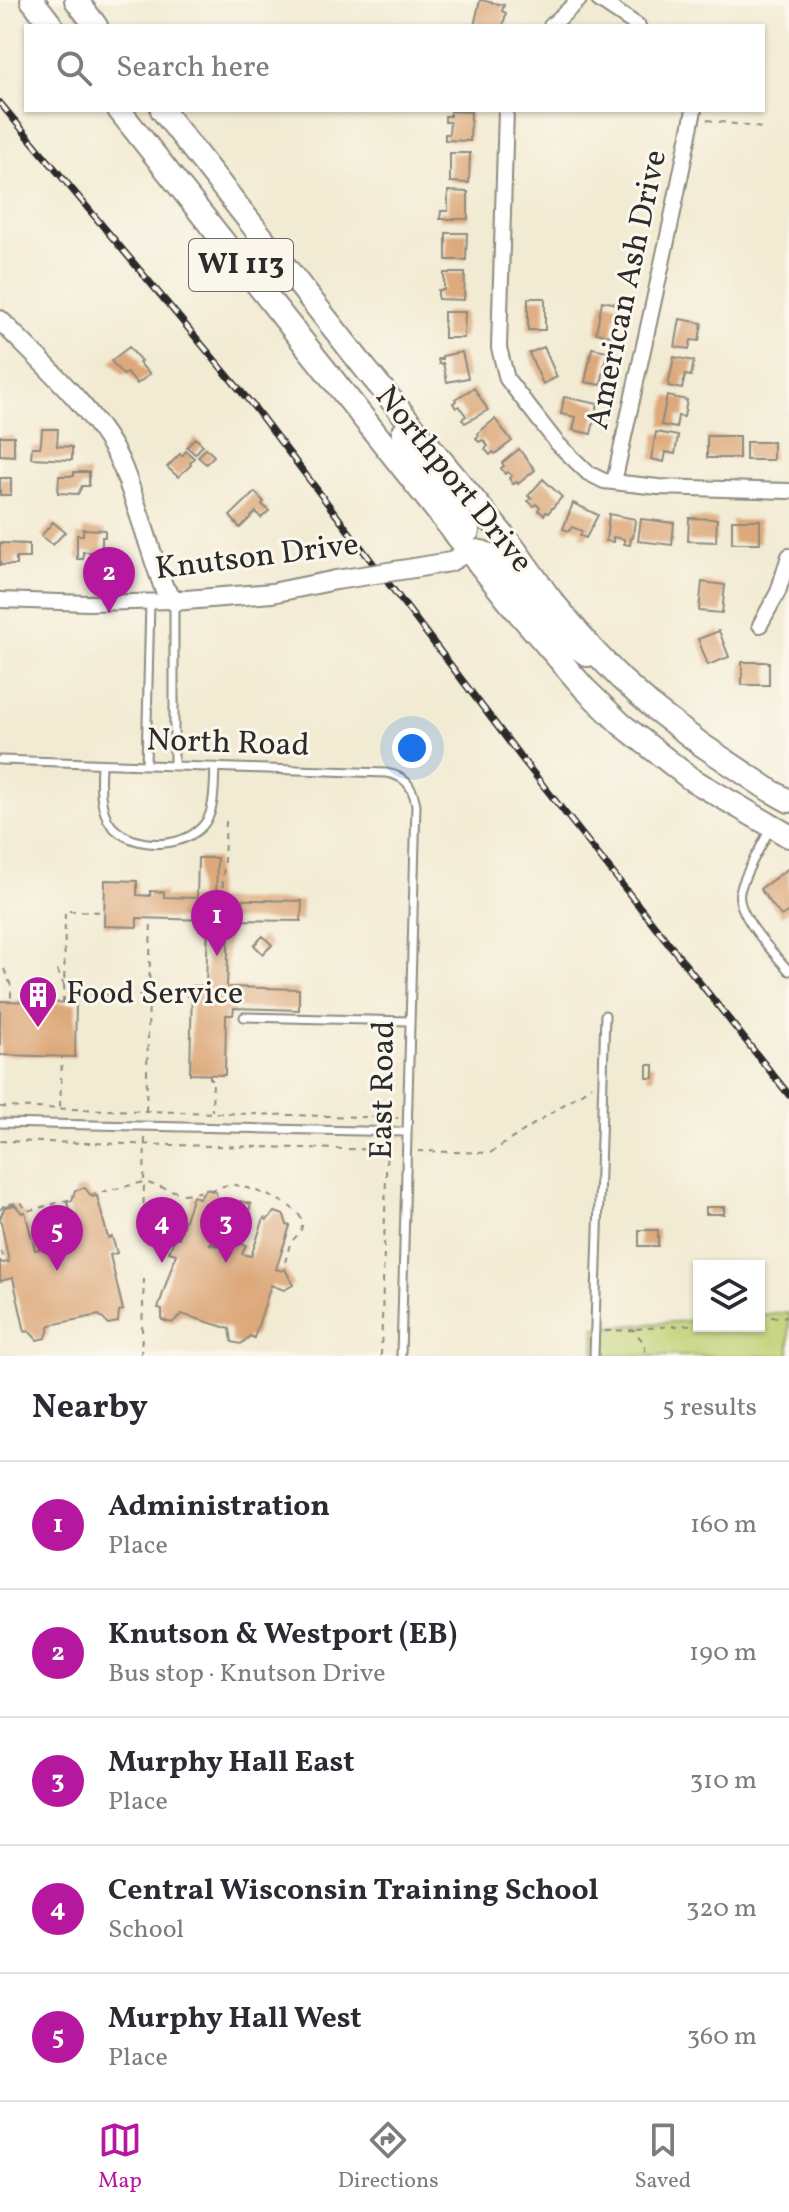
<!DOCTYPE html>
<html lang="en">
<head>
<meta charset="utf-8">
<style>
  :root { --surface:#fff; --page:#f7f7f7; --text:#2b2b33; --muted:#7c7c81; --line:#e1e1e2; --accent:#b5179e }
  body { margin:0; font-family:Vollkorn,serif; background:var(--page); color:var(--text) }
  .controls { position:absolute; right:24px; bottom:24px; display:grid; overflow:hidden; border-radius:0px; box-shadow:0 2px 6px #0004 }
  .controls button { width:72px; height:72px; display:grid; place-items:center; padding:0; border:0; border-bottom:2px solid var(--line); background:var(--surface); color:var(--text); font:40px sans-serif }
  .you { position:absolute; left:412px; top:748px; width:28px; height:28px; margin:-20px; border:6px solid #fff; border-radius:50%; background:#1a73e8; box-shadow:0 0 0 12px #1a73e833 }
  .badge { display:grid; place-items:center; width:52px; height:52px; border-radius:50%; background:var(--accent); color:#fff; font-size:26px; font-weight:700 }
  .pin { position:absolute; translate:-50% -66px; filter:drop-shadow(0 2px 4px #0008) }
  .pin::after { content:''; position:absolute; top:42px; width:28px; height:24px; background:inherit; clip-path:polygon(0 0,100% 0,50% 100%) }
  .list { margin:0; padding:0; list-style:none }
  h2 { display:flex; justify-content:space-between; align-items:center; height:104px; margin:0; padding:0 32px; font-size:34px }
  h2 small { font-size:26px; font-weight:400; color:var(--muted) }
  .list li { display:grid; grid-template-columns:52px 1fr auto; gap:24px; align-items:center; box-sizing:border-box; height:128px; padding:0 32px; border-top:2px solid var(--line) }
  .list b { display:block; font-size:30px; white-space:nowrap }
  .list p { margin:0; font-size:26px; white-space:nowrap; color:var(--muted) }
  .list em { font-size:26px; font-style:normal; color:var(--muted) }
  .icon { flex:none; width:44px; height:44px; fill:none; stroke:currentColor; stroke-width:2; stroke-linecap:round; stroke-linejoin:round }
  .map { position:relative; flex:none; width:789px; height:1356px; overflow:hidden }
  .search { position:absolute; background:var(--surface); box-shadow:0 2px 6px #0004; left:24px; right:24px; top:24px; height:88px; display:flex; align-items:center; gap:20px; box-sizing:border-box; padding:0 28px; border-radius:0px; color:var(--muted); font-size:30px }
  .sheet { height:744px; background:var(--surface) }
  nav { display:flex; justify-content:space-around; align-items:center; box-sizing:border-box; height:112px; border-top:2px solid var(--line); background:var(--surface); font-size:22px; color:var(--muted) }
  nav a { display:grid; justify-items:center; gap:4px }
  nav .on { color:var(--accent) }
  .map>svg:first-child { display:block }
  .green { fill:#bfd072; stroke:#757e4e; stroke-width:2 }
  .building { fill:#dda87a }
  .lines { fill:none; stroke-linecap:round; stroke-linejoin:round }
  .service-casing { stroke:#8e8b7f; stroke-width:11 }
  .minor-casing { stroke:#8e8b7f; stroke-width:18 }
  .tertiary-casing { stroke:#8e8b7f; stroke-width:22 }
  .primary-casing { stroke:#8e8b7f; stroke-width:26 }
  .path { stroke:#8e8b7f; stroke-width:2; stroke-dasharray:6 6; stroke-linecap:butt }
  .service { stroke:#fff; stroke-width:7 }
  .minor { stroke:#fff; stroke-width:14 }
  .tertiary { stroke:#fff; stroke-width:18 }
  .primary { stroke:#fff; stroke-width:22 }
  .rail-casing { stroke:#2b2b2b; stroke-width:7 }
  .rail { stroke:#fbf7ec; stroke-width:4; stroke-dasharray:12; stroke-linecap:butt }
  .tertiary-bridge-casing { stroke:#8e8b7f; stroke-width:22; stroke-linecap:butt }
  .path-bridge { stroke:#8e8b7f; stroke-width:2; stroke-dasharray:6 6; stroke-linecap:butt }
  .tertiary-bridge { stroke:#fff; stroke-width:18 }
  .labels { text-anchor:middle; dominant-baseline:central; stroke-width:6; stroke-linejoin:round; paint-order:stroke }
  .shield { fill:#fbf7ec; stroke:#696865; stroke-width:2 }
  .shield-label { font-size:30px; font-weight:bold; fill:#2b2b2b }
  .street-label { font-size:32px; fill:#2b2b2b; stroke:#fbf7ec }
  .poi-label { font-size:32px; fill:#2b2b2b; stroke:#fbf7ec; text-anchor:start }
</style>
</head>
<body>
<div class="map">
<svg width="789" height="1356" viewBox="0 0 789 1356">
  <rect width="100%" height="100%" fill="#fbf7ec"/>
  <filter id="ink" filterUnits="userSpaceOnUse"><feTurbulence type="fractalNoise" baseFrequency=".0125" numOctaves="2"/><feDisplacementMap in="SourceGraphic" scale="16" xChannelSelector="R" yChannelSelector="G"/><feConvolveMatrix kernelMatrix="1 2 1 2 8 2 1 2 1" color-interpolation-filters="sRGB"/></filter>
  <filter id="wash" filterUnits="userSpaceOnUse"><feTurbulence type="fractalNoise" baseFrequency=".006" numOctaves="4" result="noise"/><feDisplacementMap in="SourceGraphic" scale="32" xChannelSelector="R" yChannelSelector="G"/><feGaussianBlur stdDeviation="1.8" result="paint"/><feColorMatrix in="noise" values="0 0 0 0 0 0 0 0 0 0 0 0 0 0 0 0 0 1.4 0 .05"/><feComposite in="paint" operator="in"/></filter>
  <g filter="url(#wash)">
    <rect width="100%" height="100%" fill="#f2ebd3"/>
    <!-- green -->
    <path class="green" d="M789,1313V1356H594L595,1328L699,1320V1326H759V1315Z"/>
    <g id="blocks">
      <!-- building -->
      <path class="building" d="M480,0L504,5L502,11L506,13L503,26H474Z
        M450,111L471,112L470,141L445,140V134H449L450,122H445V116H450Z
        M450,153H470L469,183L450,182Z
        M448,191L468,192V219H440L441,211H448Z
        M446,233H467L466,260H446Z
        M444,273H465L464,300L438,299V290H444Z
        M528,298H545V330H528Z
        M602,301L618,304L612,336L596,333Z
        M444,312H465L464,338H444Z
        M680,319L702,323L699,341L691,340L689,349L675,347Z
        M129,347L141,361L139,363L150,374L137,384L127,373L123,375L111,361Z
        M544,347L557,377L543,384L529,353Z
        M592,348L607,351L601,385L585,382Z
        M462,352L468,378L447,382L443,363L439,364L438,359H442V356Z
        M674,357L694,361L691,376L685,375L682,389L668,386Z
        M474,388L488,410L465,423L462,419L466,416L459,406L456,408L453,403L456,401L455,399Z
        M667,396L687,400L684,417L678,416L676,428L661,425Z
        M564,397L598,404L591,434L573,430L576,417L561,414Z
        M495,419L512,441L495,454L493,452L490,455L485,449L488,446L483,440L479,442L476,438L479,435L478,433Z
        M42,429H58L57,446L72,447V460L31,458L32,447H40L41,443Z
        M656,432L678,436L675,454L666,452L664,462L651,459Z
        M0,436H14V456L0,455Z
        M707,436H739V458H707Z
        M195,438L203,445L195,454L187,447Z
        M746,442H773V460H746Z
        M206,448L214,456L206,464L198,457Z
        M519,449L535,470L518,484L517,482L513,484L509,478L512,476L508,472L505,474L501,468L504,466L502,463Z
        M186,451L194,458L190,463L191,465L178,477L167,467L180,454L182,456Z
        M74,472H89V486H82L78,494L58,493L59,476H74Z
        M0,478H11V495H0Z
        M543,479L562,497L548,513L546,512L544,515L538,510L540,507L536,504L534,506L528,501L531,498L528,496Z
        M255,492L264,502L262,504L269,511L261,518L256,512L240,528L230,516Z
        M573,503L598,515L586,538L580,536L582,531L572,527L569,531L563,529Z
        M609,514L635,519L633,538H631L630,545L624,544V539L613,537V542L606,541Z
        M689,518L717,519L716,542L688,541Z
        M641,519L674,523L672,545L638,541Z
        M732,520H760V543H732Z
        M53,522L65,532L53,545L41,536Z
        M83,529L105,530V537H102V553H100V555H93V552H83V559H77V535H83Z
        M0,543L29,544V558H16V565H0Z
        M702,582L725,585L722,613L699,611Z
        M719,631L729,657L708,665L698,639Z
        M742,662H769V685H742Z
        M198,858H217L216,899L302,901L301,921L229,920L227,987L299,989V1010L234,1008L233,1015H226L225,1075L190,1074L192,986H206L208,920L137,918V927L104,926L105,880L137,881V895L150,896V891L164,892V897L197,898Z
        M789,868V911L781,916L760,889Z
        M263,936L272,945L263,954L254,945Z
        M0,1001L76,1003L75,1057L0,1055Z
        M647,1065H654V1078H647Z
        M85,1188L92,1197L97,1196L108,1238L112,1237L117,1253L110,1255L123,1310L119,1311L118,1322L108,1324L99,1315L50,1325L46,1338L37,1340L29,1331L25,1332L13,1278L0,1281V1261L3,1263L9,1262L0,1217L5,1207L15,1205L22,1213L25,1212L35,1250L43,1249L41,1240L66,1235L68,1243L77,1242L67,1202L72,1201L75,1190Z
        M206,1189L216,1192L218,1204L223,1205L210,1244L219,1246L221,1238L246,1245L242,1254L251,1256L264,1218L267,1220L275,1212L284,1215L287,1225L290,1226L276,1269L282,1271L285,1269L293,1285L284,1290L271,1285L254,1338L250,1336L241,1344L232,1342L230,1329L182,1314L172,1323L162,1320V1309L158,1308L176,1254L169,1252L175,1237L179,1238L193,1196L199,1198Z
        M240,1201L251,1204L248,1215L237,1212Z
        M706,1207H724V1214H706Z
        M639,1230H658V1246H639Z"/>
    </g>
  </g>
  <g filter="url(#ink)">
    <use href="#blocks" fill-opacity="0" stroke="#8e8b7f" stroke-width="2"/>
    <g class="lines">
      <!-- service casing -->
      <g class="service-casing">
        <path id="service" d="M174,604V766
          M0,760L386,773C405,776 412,785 416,804L401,1356
          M101,765C100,783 99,809 111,825C133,852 194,850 209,816C215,801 214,783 215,767
          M146,765L150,602
          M770,828C761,849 745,870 740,892C735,914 775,954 789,971
          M244,1017L409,1021
          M0,1123L407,1132
          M594,1356L605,1015"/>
      </g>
      <!-- minor casing -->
      <g class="minor-casing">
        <path id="minor" d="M599,0L638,26
          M551,26L579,0
          M506,110L499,348L507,379L557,443L588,473L604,481L658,487L789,491
          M614,482L670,227L694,110
          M0,600L88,603L174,601
          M760,625L778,592L789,556"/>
      </g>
      <!-- tertiary casing -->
      <g class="tertiary-casing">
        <path id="tertiary" d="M0,320C39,360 100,414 122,466C138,506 149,548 164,588L174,601L272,593L336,580
          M414,568L450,562L469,551"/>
      </g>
      <!-- primary casing -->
      <g class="primary-casing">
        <path id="primary" d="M32,0L52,26
          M76,0L96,26
          M119,110L511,604L585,689L621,724L691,779L789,836
          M162,110L364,367L513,547L548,596L594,651L620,678L656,710L702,745L771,791L789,801
          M403,433L443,489L468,531
          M471,551C503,549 520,593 538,614C552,631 570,643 588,655"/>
      </g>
      <!-- path -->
      <path class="path" d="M707,120L763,128
        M222,899L226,821
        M4,969L11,986V1002
        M57,970L64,985
        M64,1003L65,911L104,912
        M210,1075V1079H213L212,1111
        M0,1107L398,1118
        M60,1107L62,1056
        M146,1111L151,918
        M0,1141L387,1150
        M418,1151L490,1153L592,1086
        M210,1190C218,1188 227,1184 235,1185C250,1188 302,1204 302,1223C303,1233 294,1237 290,1244C288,1250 287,1257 285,1262
        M90,1195L144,1182L184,1194L205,1191
        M0,1210L4,1205L21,1202L27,1211L72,1199
        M0,1217L2,1216
        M143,1228L145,1137
        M0,1251L6,1262
        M759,1318L789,1316
        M636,1329L699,1324
        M605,1331L634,1330L643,1342L647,1356
        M141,1356L144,1279
        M381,1356L387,1141"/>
      <!-- service -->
      <use href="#service" class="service"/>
      <!-- minor -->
      <use href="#minor" class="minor"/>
      <!-- tertiary -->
      <use href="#tertiary" class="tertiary"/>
      <!-- primary -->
      <use href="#primary" class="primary"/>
      <!-- rail casing -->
      <g class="rail-casing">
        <path id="rail" d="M0,103L254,407L523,760L789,1095"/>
      </g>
      <!-- rail -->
      <use href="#rail" class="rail"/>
      <!-- tertiary-bridge casing -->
      <g class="tertiary-bridge-casing">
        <path id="tertiary-bridge" d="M336,580L414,568"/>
      </g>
      <!-- path-bridge -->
      <path class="path-bridge" d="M63,1003V994L192,996"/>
      <!-- tertiary-bridge -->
      <use href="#tertiary-bridge" class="tertiary-bridge"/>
    </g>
  </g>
  <!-- icons -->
  <defs>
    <g id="building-pin" transform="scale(2)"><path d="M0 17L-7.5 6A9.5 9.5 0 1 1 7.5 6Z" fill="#b5179e" stroke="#fbf7ec"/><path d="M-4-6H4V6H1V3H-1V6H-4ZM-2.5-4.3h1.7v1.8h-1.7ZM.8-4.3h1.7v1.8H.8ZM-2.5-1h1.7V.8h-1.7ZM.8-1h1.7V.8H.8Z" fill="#fff"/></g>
  </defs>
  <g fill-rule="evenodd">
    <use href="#building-pin" x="38" y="995"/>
  </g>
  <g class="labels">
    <!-- shield labels -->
    <rect class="shield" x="189" y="239" width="104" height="52" rx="6"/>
    <g class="shield-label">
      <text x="241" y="265">WI 113</text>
    </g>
    <!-- street labels -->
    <g class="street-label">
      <text transform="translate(628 290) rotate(-78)">American Ash Drive</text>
      <text transform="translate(453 480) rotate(51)">Northport Drive</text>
      <text transform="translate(257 558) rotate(-7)">Knutson Drive</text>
      <text transform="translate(228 744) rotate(2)">North Road</text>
      <text transform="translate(384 1090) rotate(-89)">East Road</text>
    </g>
    <!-- poi labels -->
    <g class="poi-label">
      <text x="66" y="995">Food Service</text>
    </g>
  </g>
</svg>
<div class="controls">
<button><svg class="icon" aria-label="layers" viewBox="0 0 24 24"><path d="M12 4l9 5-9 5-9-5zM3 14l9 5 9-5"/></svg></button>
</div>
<div class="you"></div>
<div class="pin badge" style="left:217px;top:956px">1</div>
<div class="pin badge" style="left:109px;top:613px">2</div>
<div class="pin badge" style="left:226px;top:1263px">3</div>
<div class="pin badge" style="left:162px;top:1263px">4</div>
<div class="pin badge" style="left:57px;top:1271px">5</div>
<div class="search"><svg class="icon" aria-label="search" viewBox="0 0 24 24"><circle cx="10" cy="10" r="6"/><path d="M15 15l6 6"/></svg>Search here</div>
</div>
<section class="sheet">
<h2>Nearby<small>5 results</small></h2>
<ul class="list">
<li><span class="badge">1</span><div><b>Administration</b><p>Place</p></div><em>160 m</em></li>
<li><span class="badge">2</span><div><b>Knutson &amp; Westport (EB)</b><p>Bus stop · Knutson Drive</p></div><em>190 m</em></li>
<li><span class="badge">3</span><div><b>Murphy Hall East</b><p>Place</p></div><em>310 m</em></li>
<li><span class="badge">4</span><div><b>Central Wisconsin Training School</b><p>School</p></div><em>320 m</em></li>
<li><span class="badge">5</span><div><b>Murphy Hall West</b><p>Place</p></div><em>360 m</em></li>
</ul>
</section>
<nav>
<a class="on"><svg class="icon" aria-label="map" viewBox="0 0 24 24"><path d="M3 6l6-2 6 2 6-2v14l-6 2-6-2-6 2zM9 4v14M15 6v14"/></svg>Map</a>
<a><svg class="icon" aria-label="directions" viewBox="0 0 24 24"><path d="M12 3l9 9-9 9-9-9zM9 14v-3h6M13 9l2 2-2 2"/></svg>Directions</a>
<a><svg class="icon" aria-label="saved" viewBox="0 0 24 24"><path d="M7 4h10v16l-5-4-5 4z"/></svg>Saved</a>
</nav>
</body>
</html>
